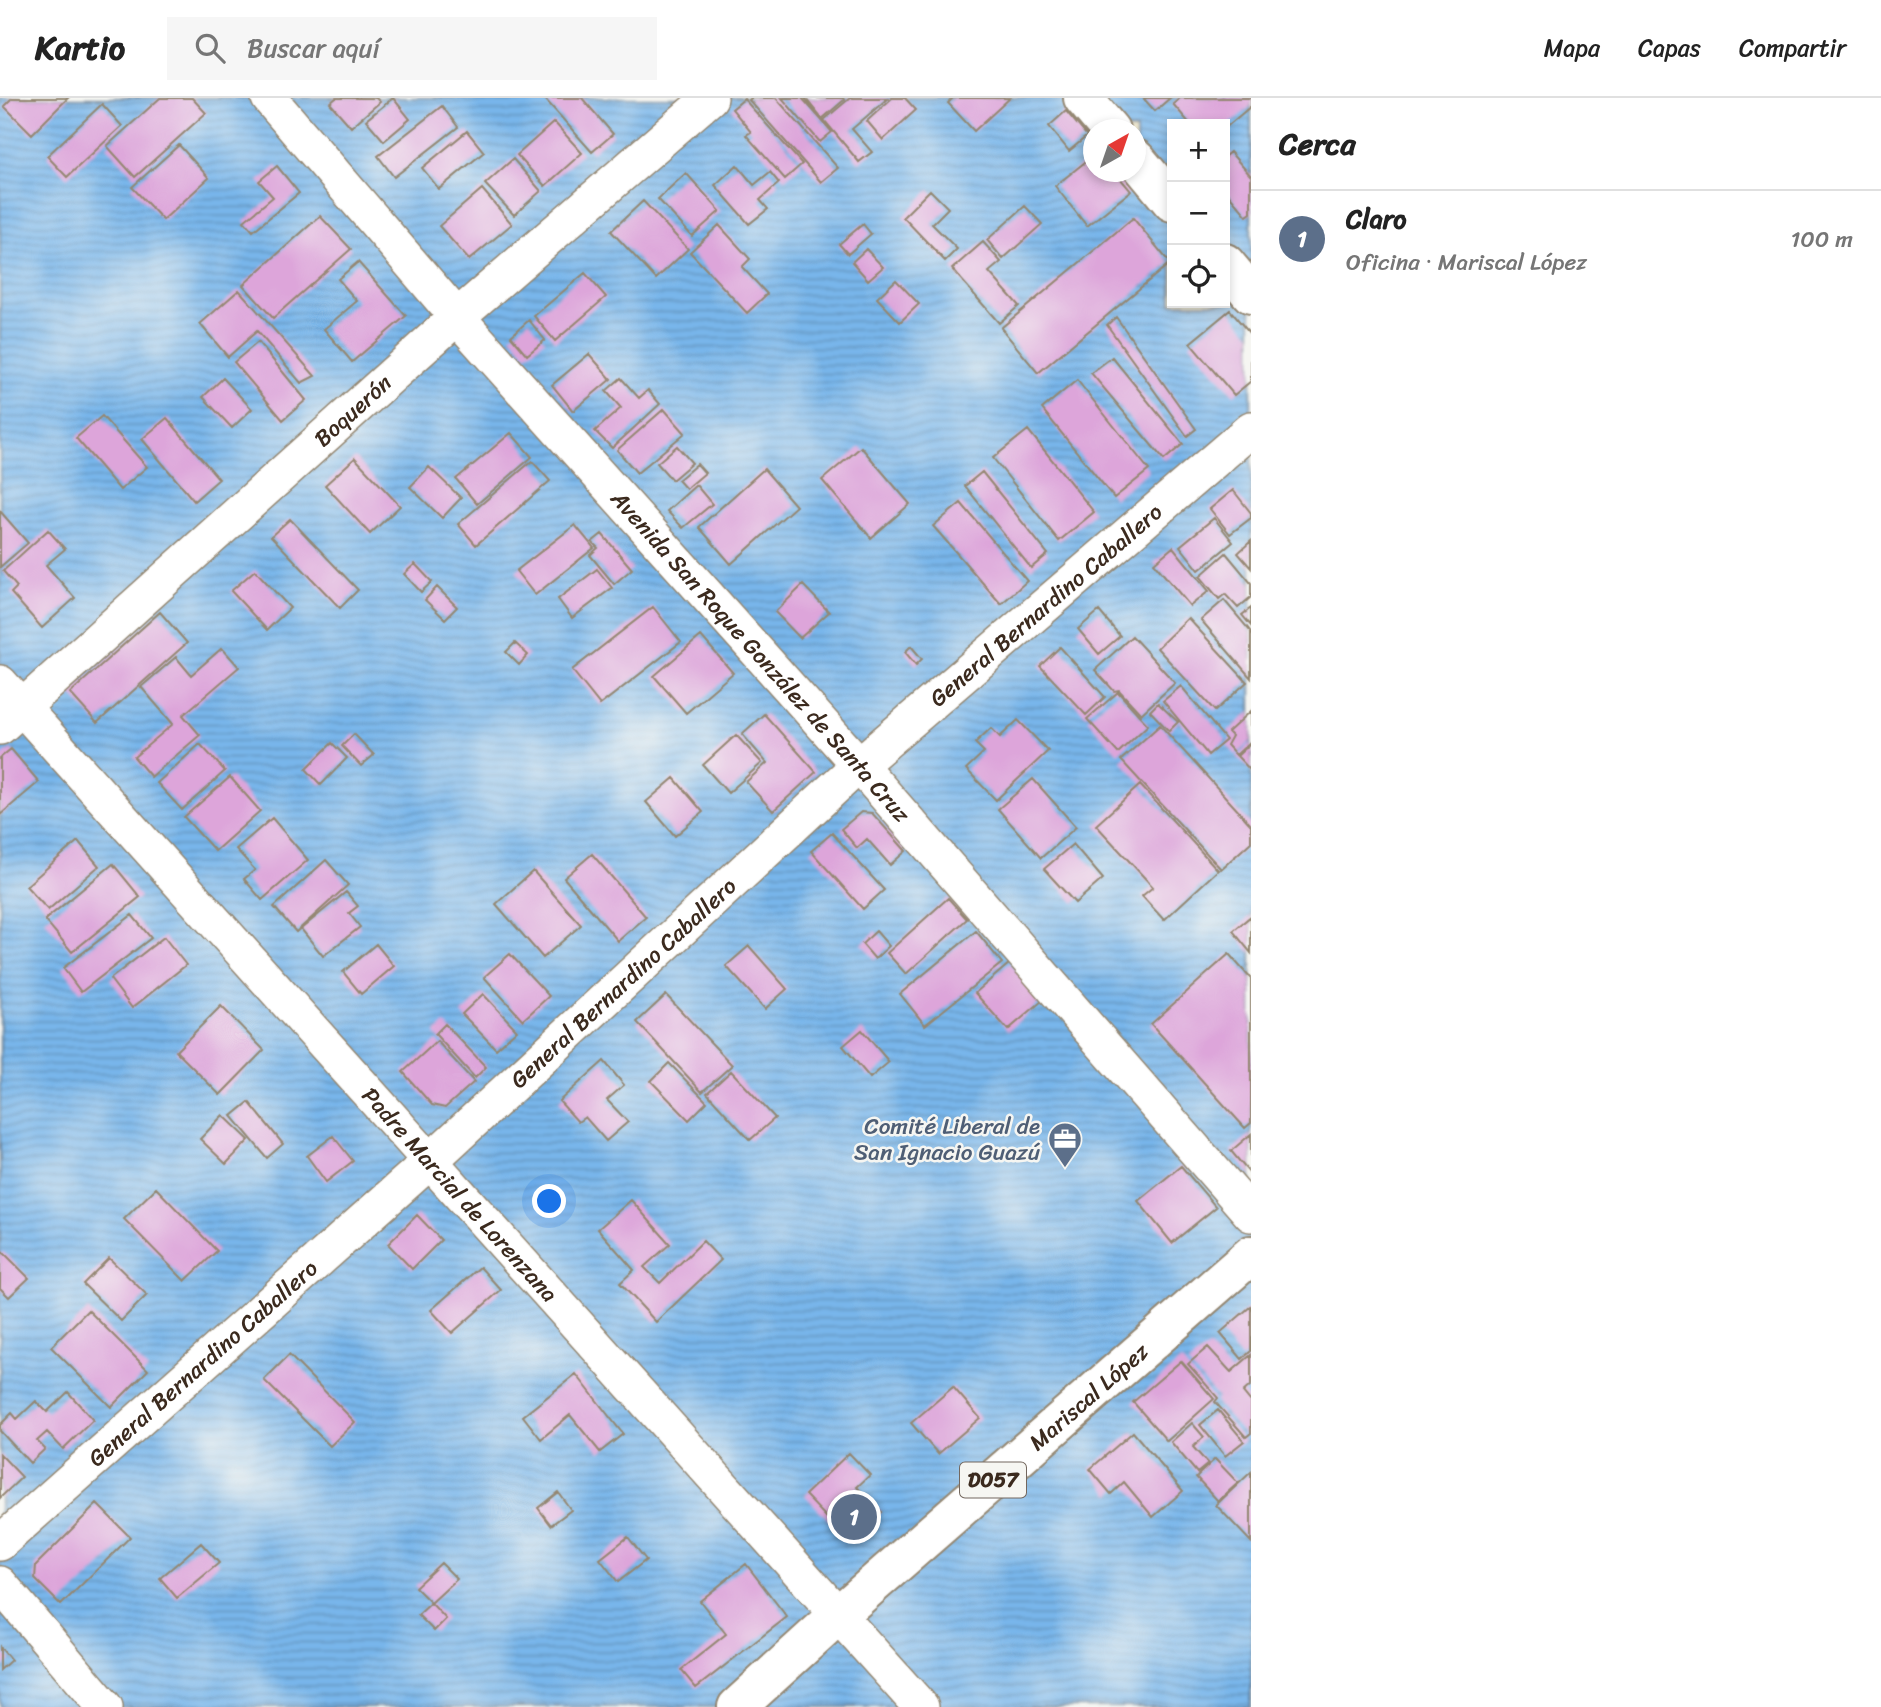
<!DOCTYPE html>
<html lang="es">
<head>
<meta charset="utf-8">
<style>
  :root { --surface:#fff; --page:#f6f6f6; --text:#222; --muted:#767676; --line:#e0e0e0; --accent:#ea580c }
  body { margin:0; font-family:Sriracha,sans-serif; background:var(--page); color:var(--text) }
  .controls { position:absolute; right:21px; top:21px; display:grid; overflow:hidden; border-radius:0px; box-shadow:0 4px 10px #0003 }
  .controls button { width:63px; height:63px; display:grid; place-items:center; padding:0; border:0; border-bottom:2px solid var(--line); background:var(--surface); color:var(--text); font:35px sans-serif }
  .compass { position:absolute; left:1083px; top:21px; width:63px; height:63px; border-radius:50%; background:var(--surface); box-shadow:0 4px 10px #0003; rotate:40deg }
  .you { position:absolute; left:550px; top:1104px; width:24px; height:24px; margin:-18px; border:5px solid #fff; border-radius:50%; background:#1a73e8; box-shadow:0 0 0 10px #1a73e833 }
  .badge { display:grid; place-items:center; width:46px; height:46px; border-radius:50%; background:var(--accent); color:#fff; font-size:23px; font-weight:700 }
  .pin { position:absolute; translate:-50% -50%; border:4px solid #fff; box-shadow:0 2px 7px #0006 }
  .list { margin:0; padding:0; list-style:none }
  h2 { display:flex; justify-content:space-between; align-items:center; height:91px; margin:0; padding:0 28px; font-size:30px }
  h2 small { font-size:23px; font-weight:400; color:var(--muted) }
  .list li { display:grid; grid-template-columns:46px 1fr auto; gap:21px; align-items:center; box-sizing:border-box; height:98px; padding:0 28px; border-top:2px solid var(--line) }
  .list b { display:block; font-size:26px; white-space:nowrap }
  .list p { margin:0; font-size:23px; white-space:nowrap; color:var(--muted) }
  .list em { font-size:23px; font-style:normal; color:var(--muted) }
  .icon { flex:none; width:38px; height:38px; fill:none; stroke:currentColor; stroke-width:2; stroke-linecap:round; stroke-linejoin:round }
  .map { position:relative; flex:none; width:1251px; height:1609px; overflow:hidden }
  header { display:flex; align-items:center; gap:42px; box-sizing:border-box; height:98px; padding:0 35px; background:var(--surface); border-bottom:2px solid var(--line) }
  header strong { font-size:33px }
  nav { display:flex; gap:38px; margin-inline-start:auto; font-size:24px }
  .search { width:490px; height:63px; background:var(--page); display:flex; align-items:center; gap:18px; box-sizing:border-box; padding:0 24px; border-radius:0px; color:var(--muted); font-size:26px }
  main { display:flex }
  aside { flex:1; background:var(--surface) }
  .map>svg:first-child { display:block }
  .water { fill:url(#water-rules); stroke:#5a7084; stroke-width:2; fill-rule:evenodd }
  .building { fill:#dda5da }
  .lines { fill:none; stroke-linecap:round; stroke-linejoin:round }
  .minor-casing { stroke:#948772; stroke-width:38 }
  .major-casing { stroke:#948772; stroke-width:42 }
  .highway-casing { stroke:#948772; stroke-width:42 }
  .minor { stroke:#fff; stroke-width:35 }
  .major { stroke:#fff; stroke-width:38 }
  .highway { stroke:#fff; stroke-width:38 }
  .labels { text-anchor:middle; dominant-baseline:central; stroke-width:5; stroke-linejoin:round; paint-order:stroke }
  .shield { fill:#f6f6f2; stroke:#73675e; stroke-width:2 }
  .shield-label { font-size:21px; font-weight:bold; fill:#3b2a1e }
  .street-label { font-size:23px; fill:#3b2a1e; stroke:#f6f6f2 }
  .service-label { font-size:23px; fill:#4e5e75; stroke:#f6f6f2; text-anchor:end }
</style>
</head>
<body>
<header>
<strong>Kartio</strong>
<div class="search"><svg class="icon" aria-label="search" viewBox="0 0 24 24"><circle cx="10" cy="10" r="6"/><path d="M15 15l6 6"/></svg>Buscar aquí</div>
<nav><a>Mapa</a><a>Capas</a><a>Compartir</a></nav>
</header>
<main>
<div class="map">
<svg width="1251" height="1609" viewBox="0 0 1251 1609">
  <defs>
    <pattern id="water-rules" width="6" height="5" patternUnits="userSpaceOnUse" patternTransform="scale(1.75)"><rect width="6" height="5" fill="#78b6eb"/><path d="M0 2.5h6" fill="none" stroke="#6494be"/></pattern>
  </defs>
  <rect width="100%" height="100%" fill="#f6f6f2"/>
  <filter id="ink" filterUnits="userSpaceOnUse"><feTurbulence type="fractalNoise" baseFrequency=".0143" numOctaves="2"/><feDisplacementMap in="SourceGraphic" scale="14" xChannelSelector="R" yChannelSelector="G"/><feConvolveMatrix kernelMatrix="1 2 1 2 8 2 1 2 1" color-interpolation-filters="sRGB"/></filter>
  <filter id="wash" filterUnits="userSpaceOnUse"><feTurbulence type="fractalNoise" baseFrequency=".00686" numOctaves="4" result="noise"/><feDisplacementMap in="SourceGraphic" scale="28" xChannelSelector="R" yChannelSelector="G"/><feGaussianBlur stdDeviation="1.57" result="paint"/><feColorMatrix in="noise" values="0 0 0 0 0 0 0 0 0 0 0 0 0 0 0 0 0 1.4 0 .05"/><feComposite in="paint" operator="in"/></filter>
  <g filter="url(#wash)">
    <rect width="100%" height="100%" fill="#ece4c6"/>
    <!-- water -->
    <path class="water" d="M0,0H1251V1609H0ZM1172,26H1225V205H1172ZM1094,32H1136V74H1094Z"/>
    <g id="blocks">
      <!-- building -->
      <path class="building" d="M12,0H68L32,36L4,8Z
        M160,0H192L206,15L135,79L107,48Z
        M336,0H376L380,4L351,29L330,5Z
        M393,0L410,21L384,43L366,22Z
        M544,0H582L613,36L592,54Z
        M751,0H776L838,70L821,84L749,2Z
        M782,0H802L832,34L820,44Z
        M805,0H843L844,2L822,21Z
        M850,0H888L852,31L872,54L859,64L824,22Z
        M892,0H905L916,12L883,42L867,23Z
        M953,0H1010L974,33L948,5Z
        M1143,0H1170L1155,13Z
        M1180,0H1251V8L1225,30V26H1190L1173,6Z
        M744,1L802,66L785,81L746,37L751,34L732,11Z
        M102,6L122,28L67,79L47,58Z
        M442,8L458,29L394,79L378,58Z
        M1066,13L1087,38L1069,53L1049,28Z
        M554,24L582,55L545,88L517,57Z
        M467,33L484,54L439,91L422,70Z
        M179,47L209,80L163,122L132,89Z
        M1230,54L1251,78V115L1247,118L1225,92V58Z
        M1094,57V74H1115L1131,93L1087,128L1055,88Z
        M513,61L541,93L514,117L485,86Z
        M737,67L754,87L770,74L779,85L760,102L768,111L749,126L715,87Z
        M277,68L299,95L253,133L244,123L273,99L259,83Z
        M686,75L720,113L692,138L658,101Z
        M482,91L512,126L469,162L439,128Z
        M930,92L948,110L932,126L957,151L945,163L903,119Z
        M643,103L688,151L656,181L611,133Z
        M1025,108L1042,126L1003,161L987,142Z
        M320,118L351,151L273,220L243,187Z
        M1133,120L1170,165L1038,275L1001,230Z
        M863,126L871,136L848,156L839,146Z
        M719,127L750,161L742,169L767,196L747,215L690,154Z
        M983,144L1001,164L989,174L1019,208L999,225L952,171Z
        M866,151L883,169L868,182L852,164Z
        M358,164L406,218L352,264L324,231L357,203L338,181Z
        M585,175L606,199L555,243L534,218Z
        M896,182L919,206L900,224L877,200Z
        M239,192L315,278L301,285L257,233L228,259L200,226Z
        M1230,212L1251,237V283L1234,297L1190,245Z
        M1116,219L1196,331L1187,338L1107,227Z
        M529,222L545,242L527,257L511,238Z
        M258,244L306,302L283,322L234,264Z
        M589,256L611,281L573,313L552,287Z
        M1112,259L1183,346L1164,362L1091,275Z
        M223,280L252,311L232,330L203,299Z
        M621,280L639,300L648,292L660,306L612,350L595,333L621,310L606,293Z
        M1077,282L1149,372L1114,400L1042,311Z
        M664,311L685,335L637,375L617,352Z
        M102,318L147,369L120,392L76,340Z
        M167,320L219,381L194,403L142,341Z
        M1028,332L1094,414L1059,443L993,360Z
        M511,335L532,359L477,406L456,381Z
        M677,348L692,365L672,382L657,365Z
        M861,349L910,406L871,440L822,382Z
        M355,360L400,408L370,436L325,387Z
        M532,363L550,383L476,447L458,426Z
        M697,366L705,375L686,391L678,382Z
        M429,369L461,400L442,420L410,389Z
        M764,371L796,408L731,466L699,429Z
        M982,374L1048,456L1031,470L965,388Z
        M696,387L712,406L683,430L667,413Z
        M1233,392L1251,415V420L1230,436L1210,411Z
        M961,405L1027,483L1001,506L933,428Z
        M0,413L28,445L0,469Z
        M1214,420L1233,444L1199,472L1180,448Z
        M290,421L358,492L340,510L271,438Z
        M575,427L594,450L535,497L516,473Z
        M48,432L65,451L46,467L75,500L42,530L11,495L17,489L3,473Z
        M602,436L632,471L614,486L590,457L598,450L592,444Z
        M1251,443V470L1238,455Z
        M1173,449L1209,493L1190,508L1154,465Z
        M1226,455L1251,485V499L1238,510L1225,496L1219,501L1200,478Z
        M415,466L432,484L421,494L404,476Z
        M597,471L612,490L572,520L558,501Z
        M255,472L290,510L267,532L231,493Z
        M803,487L829,514L800,540L775,514Z
        M437,489L457,509L445,521L425,502Z
        M1224,502L1251,534V580L1201,522Z
        M653,509L681,544L600,607L572,572Z
        M1251,510V528L1242,517Z
        M1099,513L1120,538L1099,556L1078,531Z
        M160,514L187,545L97,625L70,595Z
        M1188,520L1247,584L1215,613L1157,550Z
        M701,538L733,575L686,615L654,578Z
        M1132,538L1175,585L1141,616L1119,592L1114,593L1095,572Z
        M515,545L528,557L519,567L506,554Z
        M911,548L922,561L916,567L905,554Z
        M1060,549L1105,599L1086,617L1040,568Z
        M222,550L239,569L183,617L200,637L151,679L134,659L173,626L141,589L176,559L191,577Z
        M1181,588L1226,642L1208,657L1163,603Z
        M1118,594L1148,627L1118,655L1087,621Z
        M1158,605L1178,624L1169,633L1150,613Z
        M1251,613V643L1236,657L1227,647L1232,638L1228,634Z
        M764,616L816,674L773,713L746,684L767,665L742,636Z
        M1018,622L1048,653L996,702L966,671L984,654L975,645L991,630L1000,639Z
        M1160,627L1251,727V744L1221,771L1121,662Z
        M354,636L374,657L361,668L342,648Z
        M736,637L762,665L728,695L703,667Z
        M332,645L347,660L321,687L306,671Z
        M1251,645V673L1237,658Z
        M200,646L225,673L182,712L157,685Z
        M11,651L39,684L0,717V660Z
        M230,679L260,713L215,753L184,719Z
        M674,680L703,714L675,738L646,704Z
        M1033,681L1076,729L1041,760L998,711Z
        M1140,687L1218,772L1164,822L1142,798L1153,789L1096,727Z
        M861,714L872,715L906,753L890,767L867,741L857,750L841,731Z
        M272,720L308,762L262,802L244,781L255,772L236,751Z
        M832,735L884,792L863,811L811,753Z
        M78,743L99,768L48,812L26,788Z
        M1073,746L1103,781L1075,805L1044,771Z
        M592,756L646,819L618,843L564,780Z
        M326,762L348,787L296,834L274,809Z
        M113,766L140,799L72,854L45,822Z
        M533,773L581,827L543,860L496,806Z
        M346,794L358,808L349,815L360,829L323,858L301,831Z
        M948,800L967,821L906,876L887,855Z
        M132,817L151,840L81,894L63,870Z
        M1251,818V855L1233,833Z
        M876,833L889,848L875,861L862,846Z
        M976,833L1002,865L925,927L900,896Z
        M164,839L186,867L132,910L110,881Z
        M376,846L394,868L361,896L343,874Z
        M749,848L787,891L765,911L726,868Z
        M510,856L549,898L523,922L484,879Z
        M1229,856L1251,881V1025L1245,1030L1151,926Z
        M1010,865L1042,903L1008,932L975,895Z
        M483,896L517,932L496,951L462,916Z
        M666,897L732,967L702,994L637,924Z
        M221,908L264,952L220,997L176,953Z
        M445,926L486,969L475,980L435,936Z
        M862,932L889,964L870,980L843,948Z
        M437,943L474,984L445,1010L432,1007L403,974Z
        M604,963L624,987L607,1002L628,1024L606,1043L585,1019L578,1024L559,1003Z
        M669,965L707,1004L689,1022L651,983Z
        M731,973L775,1020L750,1042L707,995Z
        M249,1004L283,1046L267,1060L232,1018Z
        M223,1017L249,1042L226,1066L200,1041Z
        M1251,1036V1077L1231,1053Z
        M333,1038L353,1063L326,1084L307,1058Z
        M1181,1068L1216,1109L1172,1145L1138,1103Z
        M156,1090L217,1153L185,1183L124,1121Z
        M631,1102L670,1146L644,1169L660,1185L703,1143L721,1162L656,1224L620,1185L634,1172L598,1131Z
        M417,1117L441,1142L412,1171L388,1146Z
        M3,1154L29,1180L9,1199L0,1190V1157Z
        M109,1160L147,1197L121,1223L83,1186Z
        M480,1169L501,1192L452,1235L431,1212Z
        M1251,1208V1253L1242,1261L1220,1235Z
        M88,1212L148,1272L111,1309L51,1249Z
        M1208,1249L1231,1274L1251,1257V1287L1243,1294L1251,1304V1335L1246,1339L1215,1304L1218,1300L1188,1266Z
        M289,1257L355,1324L330,1348L264,1282Z
        M1181,1263L1214,1301L1167,1343L1133,1304Z
        M576,1276L623,1336L600,1354L570,1317L541,1341L523,1318Z
        M953,1289L980,1320L938,1356L911,1325Z
        M68,1294L93,1322L63,1351L47,1334L37,1343L45,1351L30,1365L0,1333V1327L12,1315L17,1321L36,1303L47,1314Z
        M1218,1312L1244,1343L1225,1358L1200,1327Z
        M1192,1325L1204,1339L1193,1349L1208,1366L1197,1375L1171,1344Z
        M1133,1334L1183,1393L1153,1419L1124,1384L1111,1396L1090,1371Z
        M849,1355L870,1377L857,1389L881,1414L850,1444L805,1397Z
        M0,1356L22,1379L0,1400Z
        M1215,1361L1238,1385L1218,1403L1196,1379Z
        M1251,1374V1444L1216,1407Z
        M558,1394L571,1412L551,1427L538,1410Z
        M97,1406L130,1439L61,1507L35,1481L36,1467Z
        M628,1439L646,1462L618,1484L600,1461Z
        M201,1445L219,1465L177,1500L160,1480Z
        M441,1465L457,1481L431,1505L415,1489Z
        M746,1466L787,1519L696,1590L681,1572L726,1536L700,1503Z
        M431,1505L446,1521L434,1533L418,1517Z
        M0,1549L11,1562L0,1572Z"/>
    </g>
  </g>
  <g filter="url(#ink)">
    <use href="#blocks" fill-opacity="0" stroke="#948772" stroke-width="2"/>
    <g class="lines">
      <!-- minor casing -->
      <g class="minor-casing">
        <g id="minor">
          <path id="s1" d="M269,0L457,219L859,667L1251,1116"/>
          <path id="s2" d="M0,585L921,1609"/>
          <path id="s3" d="M0,629L457,219L710,0"/>
          <path id="s4" d="M0,1445L429,1064L859,667L1251,331"/>
          <path d="M0,1486L105,1609"/>
        </g>
      </g>
      <!-- major casing -->
      <g class="major-casing">
        <g id="major">
          <path id="s5" d="M737,1609L837,1518L1251,1157"/>
        </g>
      </g>
      <!-- highway casing -->
      <g class="highway-casing">
        <path id="highway" d="M1083,0L1110,32
          M1136,61L1172,104
          M1225,165L1251,196"/>
      </g>
      <!-- minor -->
      <use href="#minor" class="minor"/>
      <!-- major -->
      <use href="#major" class="major"/>
      <!-- highway -->
      <use href="#highway" class="highway"/>
    </g>
  </g>
  <!-- icons -->
  <defs>
    <g id="office-pin" transform="scale(1.75)"><path d="M0 17L-7.5 6A9.5 9.5 0 1 1 7.5 6Z" fill="#5c6f8a" stroke="#f6f6f2"/><path d="M-6-3h4V-5.5h4V-3h4V5H-6ZM-1-4.5V-3h2v-1.5ZM-6 0V1H6V0Z" fill="#fff"/></g>
  </defs>
  <g fill-rule="evenodd">
    <use href="#office-pin" x="1065" y="1041"/>
  </g>
  <g class="labels">
    <!-- shield labels -->
    <rect class="shield" x="960" y="1364.5" width="66" height="35" rx="5"/>
    <g class="shield-label">
      <text x="993" y="1382">D057</text>
    </g>
    <!-- street labels -->
    <g class="street-label">
      <text stroke="none"><textPath href="#s3" startOffset="474">Boquerón</textPath></text>
      <text stroke="none"><textPath href="#s4" startOffset="1405">General Bernardino Caballero</textPath></text>
      <text stroke="none"><textPath href="#s1" startOffset="744">Avenida San Roque González de Santa Cruz</textPath></text>
      <text stroke="none"><textPath href="#s4" startOffset="838">General Bernardino Caballero</textPath></text>
      <text stroke="none"><textPath href="#s2" startOffset="688">Padre Marcial de Lorenzana</textPath></text>
      <text stroke="none"><textPath href="#s4" startOffset="271">General Bernardino Caballero</textPath></text>
      <text stroke="none"><textPath href="#s5" startOffset="469">Mariscal López</textPath></text>
    </g>
    <!-- service labels -->
    <g class="service-label">
      <text x="1040" y="1028">Comité Liberal de<tspan x="1040" dy="26">San Ignacio Guazú</tspan></text>
    </g>
  </g>
</svg>
<div class="controls">
<button>+</button>
<button>−</button>
<button><svg class="icon" aria-label="locate" viewBox="0 0 24 24"><circle cx="12" cy="12" r="6"/><path d="M12 2v4M12 18v4M2 12h4M18 12h4"/></svg></button>
</div>
<svg class="compass" viewBox="-18 -18 36 36"><path d="M0-13l5 13h-10z" fill="#e53935"/><path d="M0 13l5-13h-10z" fill="#767676"/></svg>
<div class="you"></div>
<div class="pin badge" style="left:854px;top:1419px;background:#5c6f8a">1</div>
</div>
<aside>
<h2>Cerca<small></small></h2>
<ul class="list">
<li><span class="badge" style="background:#5c6f8a">1</span><div><b>Claro</b><p>Oficina · Mariscal López</p></div><em>100 m</em></li>
</ul>
</aside>
</main>
</body>
</html>
